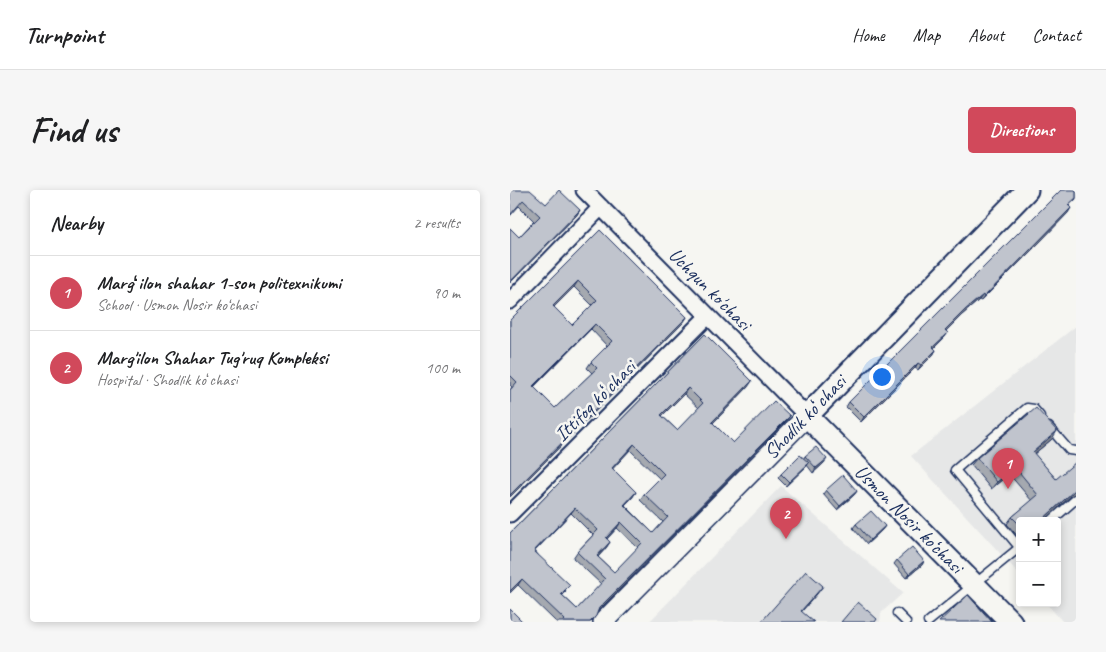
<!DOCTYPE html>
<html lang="en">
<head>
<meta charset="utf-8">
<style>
  :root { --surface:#fff; --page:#f6f6f6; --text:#202124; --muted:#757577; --line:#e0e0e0; --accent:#d1495b }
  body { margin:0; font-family:Caveat,sans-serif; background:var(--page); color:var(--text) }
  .controls { position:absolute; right:15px; bottom:15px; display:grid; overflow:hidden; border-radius:5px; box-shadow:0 2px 8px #0003 }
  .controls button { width:45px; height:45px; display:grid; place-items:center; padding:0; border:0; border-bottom:1px solid var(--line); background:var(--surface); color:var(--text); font:25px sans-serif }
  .you { position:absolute; left:371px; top:186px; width:18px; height:18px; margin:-12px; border:4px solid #fff; border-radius:50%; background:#1a73e8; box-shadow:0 0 0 8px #1a73e833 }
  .badge { display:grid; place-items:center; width:32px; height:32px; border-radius:50%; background:var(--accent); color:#fff; font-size:16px; font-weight:700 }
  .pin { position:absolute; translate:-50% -41px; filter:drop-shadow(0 1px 2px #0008) }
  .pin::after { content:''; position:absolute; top:26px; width:18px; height:15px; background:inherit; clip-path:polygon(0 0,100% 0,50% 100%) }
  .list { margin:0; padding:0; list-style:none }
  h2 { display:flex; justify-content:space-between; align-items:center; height:65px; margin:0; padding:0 20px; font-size:21px }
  h2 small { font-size:16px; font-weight:400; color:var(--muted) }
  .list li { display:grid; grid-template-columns:32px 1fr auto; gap:15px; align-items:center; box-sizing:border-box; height:75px; padding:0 20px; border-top:1px solid var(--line) }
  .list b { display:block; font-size:19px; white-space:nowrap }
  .list p { margin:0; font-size:16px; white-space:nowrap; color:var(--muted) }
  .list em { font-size:16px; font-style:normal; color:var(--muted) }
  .map { position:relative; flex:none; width:566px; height:432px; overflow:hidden; border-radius:5px }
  header { display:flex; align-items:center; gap:30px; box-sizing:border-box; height:70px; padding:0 25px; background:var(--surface); border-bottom:1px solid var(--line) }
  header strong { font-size:24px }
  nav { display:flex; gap:28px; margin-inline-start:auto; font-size:18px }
  .intro { display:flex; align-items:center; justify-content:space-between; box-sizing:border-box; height:120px; padding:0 30px }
  h1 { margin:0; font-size:35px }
  .button { padding:12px 22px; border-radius:5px; background:var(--accent); color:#fff; font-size:18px; font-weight:700 }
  main { display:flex; gap:30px; padding:0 30px }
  aside { flex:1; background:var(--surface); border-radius:5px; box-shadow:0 2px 8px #0003 }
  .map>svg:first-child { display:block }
  .built { fill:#e6e7e7 }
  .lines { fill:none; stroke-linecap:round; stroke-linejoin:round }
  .service-casing { stroke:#1b2f5e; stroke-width:11 }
  .minor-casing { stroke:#1b2f5e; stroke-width:19 }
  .tertiary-casing { stroke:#1b2f5e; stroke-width:22 }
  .secondary-casing { stroke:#1b2f5e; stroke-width:25 }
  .service { stroke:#f6f6f2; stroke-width:8 }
  .minor { stroke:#f6f6f2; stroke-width:15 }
  .tertiary { stroke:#f6f6f2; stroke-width:19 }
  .secondary { stroke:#f6f6f2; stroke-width:21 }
  .wall { fill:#a5a9b0; stroke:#1b2f5e; fill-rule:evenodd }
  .shaded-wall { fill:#868990; stroke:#1b2f5e }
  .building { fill:#c0c4cd; stroke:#1b2f5e; fill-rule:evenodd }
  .labels { text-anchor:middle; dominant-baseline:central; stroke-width:5; stroke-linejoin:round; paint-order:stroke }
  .street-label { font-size:20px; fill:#1b2f5e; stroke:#f6f6f2 }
</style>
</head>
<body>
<header>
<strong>Turnpoint</strong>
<nav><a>Home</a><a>Map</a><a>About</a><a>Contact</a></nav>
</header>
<div class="intro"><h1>Find us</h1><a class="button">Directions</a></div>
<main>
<aside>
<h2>Nearby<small>2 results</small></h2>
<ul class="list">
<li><span class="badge">1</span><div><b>Margʻilon shahar 1-son politexnikumi</b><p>School · Usmon Nosir ko‘chasi</p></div><em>90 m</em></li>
<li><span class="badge">2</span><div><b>Marg'ilon Shahar Tug'ruq Kompleksi</b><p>Hospital · Shodlik koʻchasi</p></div><em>100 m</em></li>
</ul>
</aside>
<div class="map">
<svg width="566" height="432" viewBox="0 0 566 432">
  <rect width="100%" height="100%" fill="#f6f6f2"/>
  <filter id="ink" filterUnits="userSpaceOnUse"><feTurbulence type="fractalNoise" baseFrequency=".02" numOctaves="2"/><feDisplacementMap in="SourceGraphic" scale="10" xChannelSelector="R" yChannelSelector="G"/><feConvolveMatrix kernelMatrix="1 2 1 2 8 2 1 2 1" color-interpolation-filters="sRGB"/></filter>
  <g filter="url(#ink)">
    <!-- built -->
    <path class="built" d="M566,136V432H553L536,413H547V331H510V385L401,266Z
      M271,296L393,403L371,423L370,432H139Z"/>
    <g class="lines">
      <!-- service casing -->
      <g class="service-casing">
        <path id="service" d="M539,237L559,260L566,261
          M541,331L566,309
          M509,357L445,280L517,218L524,219L530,226
          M387,423L396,432
          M418,432L510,357"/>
      </g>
      <!-- minor casing -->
      <g class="minor-casing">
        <path id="minor" d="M74,0L297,226
          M0,111L91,17
          M0,324L198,126"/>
      </g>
      <!-- tertiary casing -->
      <g class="tertiary-casing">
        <path id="tertiary" d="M93,432L297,226"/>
      </g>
      <!-- secondary casing -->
      <g class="secondary-casing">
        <path id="secondary" d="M501,432L297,226L517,0"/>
      </g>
      <!-- service -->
      <use href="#service" class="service"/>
      <!-- minor -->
      <use href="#minor" class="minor"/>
      <!-- tertiary -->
      <use href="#tertiary" class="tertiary"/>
      <!-- secondary -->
      <use href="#secondary" class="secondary"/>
    </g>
    <!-- wall -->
    <path class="wall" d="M0,0L36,14L70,20L66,26L9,47L24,31L9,16L0,26Z
      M566,0V9L559,16L558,23L471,111L469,110L452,125L436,141L435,147L424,158L426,160L423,165L408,180L405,178L351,232L336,217L339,212Z
      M90,40L177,127L173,133L0,307V200L2,197L0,195V130ZM64,97L82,115L62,135L44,117ZM81,139L97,156L81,172L77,178L82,183L45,218L24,197Z
      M195,144L238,197L203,233L223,253L280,226L275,232L88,421L86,426L81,432H46L8,395L0,343ZM174,204L189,218L167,240L152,226ZM120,260L150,289L134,304L130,310L153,332L143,343L115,315L122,308L126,302L102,279ZM61,323L83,345L67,362L63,368L91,394L67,419L52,405L56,401L25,361ZM107,338L128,358L104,382L88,367L96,358L100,352L97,349Z
      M542,249L524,264L546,289L562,305L534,331H510V349L497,334L502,327L522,311L499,284L481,299L461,275L467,268Z
      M295,266L314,273L303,283L297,275L276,296L268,288L271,284L294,268Z
      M316,300L347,301L344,305L327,320L313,304Z
      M346,334L375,336L372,340L357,354L343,338Z
      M387,370L414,371L412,375L396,388L384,374Z"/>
    <!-- shaded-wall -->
    <path class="shaded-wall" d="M561,18L558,23L529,53L471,111L474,107Z
      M70,20L66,26L0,93V92Z
      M68,91L64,97L39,122L43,116Z
      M473,105L469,110L452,125L432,145L435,140L455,120Z
      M177,127L173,133L0,307V305Z
      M85,134L81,139L19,201L23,196Z
      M438,143L435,147L420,162L423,157Z
      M426,160L423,165L408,180L411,175Z
      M408,173L405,178L351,232L354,227Z
      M242,191L238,197L198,238L202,232Z
      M178,198L174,204L147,231L151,225Z
      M280,226L275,232L85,424L89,418Z
      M547,241L542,249L518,269L523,262Z
      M124,254L120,260L98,284L102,278Z
      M317,269L314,273L303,283L306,278Z
      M299,273L296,277L276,296L279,292Z
      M505,277L499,284L481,299L487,292Z
      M566,299V304L562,305L534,331H531Z
      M347,301L344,305L327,320L330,316Z
      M126,302L122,308L110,320L114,315Z
      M65,318L61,323L20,366L24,361Z
      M111,332L107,338L92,354L96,348Z
      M375,336L372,340L357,354L360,350Z
      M100,352L96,358L83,372L87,366Z
      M414,371L412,375L396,388L399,384Z
      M12,389L8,395L0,403V401Z
      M313,396L307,404L286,428L291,421Z"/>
    <!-- building -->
    <path class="building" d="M0,0H20L36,14L49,0L70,20L0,92V38L9,47L30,26L13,10L0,25Z
      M551,0H566V8L558,15L561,18L474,107L473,105L455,120L435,140L438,143L423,157L426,160L411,175L408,173L354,227L339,212Z
      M90,40L177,127L0,305V200L7,192L0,185V130ZM68,91L87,110L62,135L43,116ZM85,134L102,151L81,172L87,178L45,218L23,196Z
      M195,144L242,191L202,232L223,253L264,211L280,226L89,418L86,426L80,432H53L55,430L12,389L0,401V343ZM178,198L193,213L167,240L151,225ZM124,254L154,284L134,304L158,327L143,343L114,315L126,302L102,278ZM65,318L88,340L67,362L95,389L67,419L51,404L60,395L24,361ZM111,332L132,353L104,382L87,366L100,352L96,348Z
      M526,218L547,241L523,262L546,289L566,272V299L531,331H510V335L502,327L528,305L505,277L487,292L467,268Z
      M306,257L317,269L306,278L295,266Z
      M290,265L299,273L279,292L271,284Z
      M333,285L347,301L330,316L316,300Z
      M361,321L375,336L360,350L346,334Z
      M402,357L414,371L399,384L387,370Z
      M296,381L313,396L291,421L304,432H251Z
      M458,405L482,432H429Z
      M348,412L367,429L365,432H331Z
      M0,419L13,432H0Z"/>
  </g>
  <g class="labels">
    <!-- street labels -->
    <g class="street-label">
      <text transform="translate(200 99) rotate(45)">Uchqun ko'chasi</text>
      <text transform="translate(85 211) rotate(-45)">Ittifoq koʻchasi</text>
      <text transform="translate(295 227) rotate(-46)">Shodlik koʻchasi</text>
      <text transform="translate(399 329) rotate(45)">Usmon Nosir ko‘chasi</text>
    </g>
  </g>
</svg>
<div class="controls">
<button>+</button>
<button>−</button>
</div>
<div class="you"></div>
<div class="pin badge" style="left:498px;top:299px">1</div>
<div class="pin badge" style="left:276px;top:349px">2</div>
</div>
</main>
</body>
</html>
